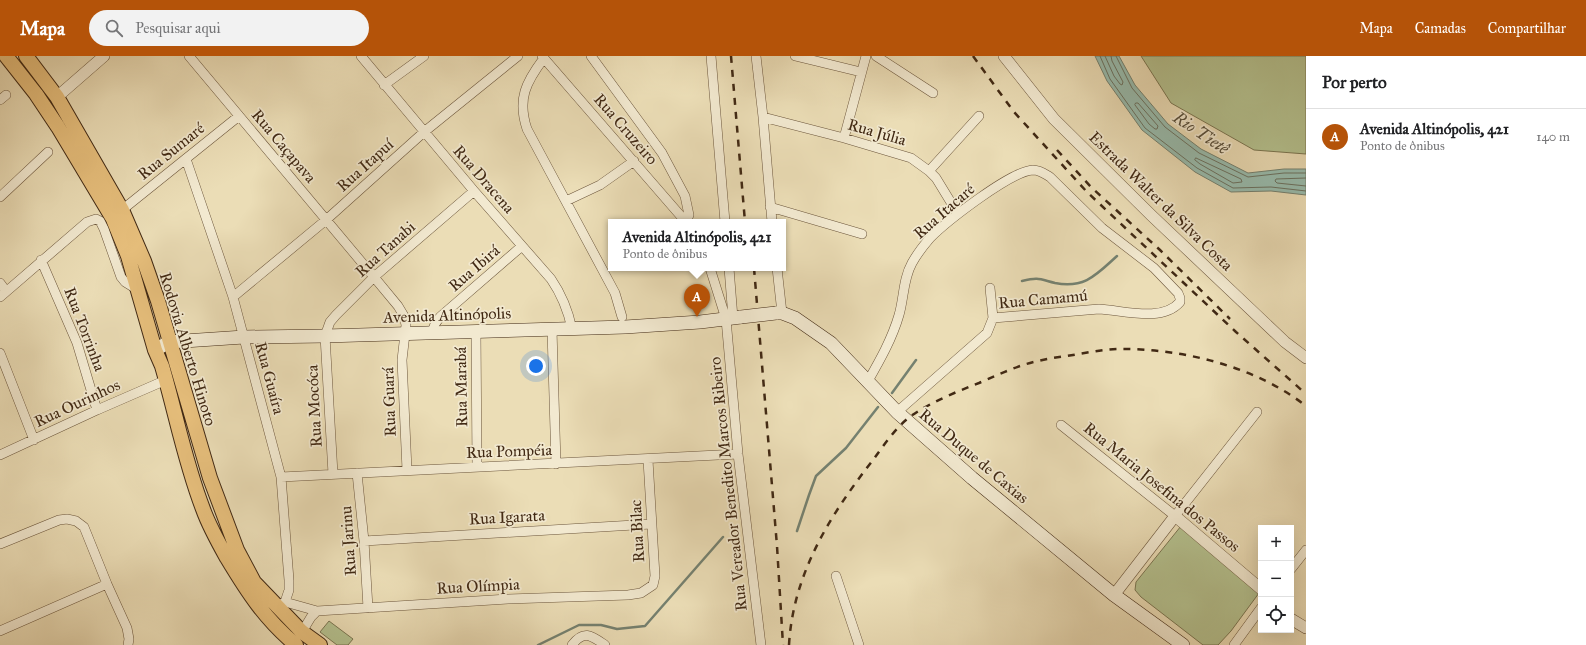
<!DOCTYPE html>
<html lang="pt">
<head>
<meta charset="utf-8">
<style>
  :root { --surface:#fff; --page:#f2f2f2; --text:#202124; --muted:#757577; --line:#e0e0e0; --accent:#b45309 }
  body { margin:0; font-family:"IM FELL Great Primer",serif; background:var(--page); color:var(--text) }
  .controls { position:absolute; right:12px; bottom:12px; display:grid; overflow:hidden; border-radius:0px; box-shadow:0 4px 16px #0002 }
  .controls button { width:36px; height:36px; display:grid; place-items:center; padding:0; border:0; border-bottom:1px solid var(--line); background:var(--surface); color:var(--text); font:20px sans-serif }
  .you { position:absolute; left:536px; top:310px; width:14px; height:14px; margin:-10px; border:3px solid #fff; border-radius:50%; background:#1a73e8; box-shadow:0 0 0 6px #1a73e833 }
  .badge { display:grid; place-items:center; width:26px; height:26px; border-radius:50%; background:var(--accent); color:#fff; font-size:13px; font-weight:700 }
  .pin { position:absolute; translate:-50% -33px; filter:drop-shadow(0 1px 2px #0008) }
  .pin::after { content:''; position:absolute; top:21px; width:14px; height:12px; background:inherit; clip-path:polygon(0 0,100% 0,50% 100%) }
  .popup { position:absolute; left:608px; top:163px; width:178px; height:52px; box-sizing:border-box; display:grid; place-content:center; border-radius:0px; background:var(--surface); filter:drop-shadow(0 1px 3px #0005); font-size:13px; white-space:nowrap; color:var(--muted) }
  .popup b { font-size:15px; color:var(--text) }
  .popup::after { content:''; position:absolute; left:50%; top:100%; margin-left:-8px; border:8px solid transparent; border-top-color:var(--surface) }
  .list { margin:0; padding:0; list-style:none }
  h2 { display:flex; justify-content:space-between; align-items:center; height:52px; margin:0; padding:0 16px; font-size:17px }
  h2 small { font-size:13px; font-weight:400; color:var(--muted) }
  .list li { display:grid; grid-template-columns:26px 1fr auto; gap:12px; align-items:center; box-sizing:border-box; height:56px; padding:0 16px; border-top:1px solid var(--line) }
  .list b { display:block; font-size:15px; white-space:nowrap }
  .list p { margin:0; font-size:13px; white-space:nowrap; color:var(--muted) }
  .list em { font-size:13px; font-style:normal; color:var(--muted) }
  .icon { flex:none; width:22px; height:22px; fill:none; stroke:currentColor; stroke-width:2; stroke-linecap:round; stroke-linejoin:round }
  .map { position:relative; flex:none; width:1306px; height:589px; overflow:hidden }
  header { display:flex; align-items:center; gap:24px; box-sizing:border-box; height:56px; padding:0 20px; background:var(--accent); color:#fff }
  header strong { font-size:19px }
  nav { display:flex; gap:22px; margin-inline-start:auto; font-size:14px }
  .search { width:280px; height:36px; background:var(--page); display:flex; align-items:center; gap:10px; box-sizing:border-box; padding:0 14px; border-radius:22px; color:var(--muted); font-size:15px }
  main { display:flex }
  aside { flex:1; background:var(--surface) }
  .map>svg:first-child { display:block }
  .green { fill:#b5c290; stroke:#7b7652 }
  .water { fill:#98bcae; stroke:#758170 }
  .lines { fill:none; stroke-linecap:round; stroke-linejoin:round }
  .shore { stroke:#6c7261; stroke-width:1 }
  .stream { stroke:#758170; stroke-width:2.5 }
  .minor-casing { stroke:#6c563c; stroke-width:10 }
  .tertiary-casing { stroke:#6c563c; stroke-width:12 }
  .secondary-casing { stroke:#412914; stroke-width:14 }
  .primary-casing { stroke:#412914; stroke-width:16 }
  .minor { stroke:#f2e9d0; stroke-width:9 }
  .tertiary { stroke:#f2e9d0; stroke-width:11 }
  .secondary { stroke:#f2e9d0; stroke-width:13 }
  .primary { stroke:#e6be7b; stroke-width:14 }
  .rail { stroke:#412914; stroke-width:2.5; stroke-dasharray:7 7; stroke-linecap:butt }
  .secondary-bridge-casing { stroke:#412914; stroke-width:14; stroke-linecap:butt }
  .secondary-bridge { stroke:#f2e9d0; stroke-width:13 }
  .labels { text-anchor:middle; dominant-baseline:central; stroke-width:3.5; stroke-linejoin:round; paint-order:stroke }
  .street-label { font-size:16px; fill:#412914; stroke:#f2e9d0 }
  .water-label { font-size:17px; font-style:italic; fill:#574e3a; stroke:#f2e9d0 }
</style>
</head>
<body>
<header>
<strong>Mapa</strong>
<div class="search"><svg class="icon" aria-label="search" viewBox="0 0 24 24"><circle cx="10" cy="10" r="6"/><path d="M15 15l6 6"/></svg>Pesquisar aqui</div>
<nav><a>Mapa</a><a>Camadas</a><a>Compartilhar</a></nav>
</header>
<main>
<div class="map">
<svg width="1306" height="589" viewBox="0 0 1306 589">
  <rect width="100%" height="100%" fill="#ebddb6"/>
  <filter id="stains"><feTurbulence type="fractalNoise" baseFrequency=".005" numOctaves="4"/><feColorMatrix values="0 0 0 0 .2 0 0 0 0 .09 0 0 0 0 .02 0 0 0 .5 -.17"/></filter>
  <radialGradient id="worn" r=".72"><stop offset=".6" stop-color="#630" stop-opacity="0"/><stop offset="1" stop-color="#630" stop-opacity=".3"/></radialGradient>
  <!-- green -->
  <path class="green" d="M1141,0H1306V98L1254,94L1171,47Z
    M1181,470L1259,537L1231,575L1218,589H1203L1141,541L1135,534L1136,526Z
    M329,565L353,583L348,589H337L320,576Z"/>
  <!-- water -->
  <path class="water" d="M1095,0H1119L1135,29L1168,68L1201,93L1248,117L1284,113H1306V139L1271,135L1231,136L1195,116L1142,74L1107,25Z"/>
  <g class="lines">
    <!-- shore -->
    <path class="shore" d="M1100,0L1110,23L1145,72L1197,112L1233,132L1271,131L1306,135
      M1105,0L1114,20L1120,28L1122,29L1123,26L1112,5L1111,0
      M1116,0L1132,32L1165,71L1199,97L1248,121L1284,117H1306
      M1136,47H1138L1158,70L1157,73H1155L1149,68L1135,49Z
      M1196,102L1241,123L1242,126L1233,127L1200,108L1195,104Z
      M1306,122L1276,123L1275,125L1277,127L1306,130"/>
    <!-- stream -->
    <path class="stream" d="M1022,225C1039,221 1039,223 1055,227C1085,233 1097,218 1117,200
      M892,337L916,304
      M797,475L809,439L816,420L846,392L878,351
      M538,589L579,569H601L617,573L645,570L723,481"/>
    <!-- minor casing -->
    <g class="minor-casing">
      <path id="minor" d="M189,0L374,221L398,250L404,260L406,269L402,304L407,414
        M361,0L474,135L551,223C562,239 568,254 572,273
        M542,0L686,166
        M591,0L662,97L685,140L689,159L686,166
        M711,0L725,166
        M756,0L763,61L772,166
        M795,0L861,16
        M876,0L933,37
        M544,2C526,26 517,43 527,73L615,237L622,261
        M384,29L424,0
        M0,44L6,39
        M763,61L844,82L911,102L929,115L936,122L958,158
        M844,82L866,0
        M186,103L233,241L281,421L289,524V534L285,546L281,548
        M929,115L979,60
        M0,141L48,96
        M566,145L600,129L634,105
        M770,151L862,178
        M122,154L239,60
        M41,204L77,287L97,354
        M710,212L726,263L738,398L761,589
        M729,212L733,262
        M777,212L782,257
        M0,227L6,235
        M0,241L87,166L96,163L100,165L104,173L121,221L125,226L138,234
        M233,241L326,164L424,76L518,0
        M552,274L556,408
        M476,275L477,411
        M432,276L435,268L440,261L522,190
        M0,297L34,384
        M868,325C880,304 892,283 899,259C904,242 903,223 912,207C917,198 924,189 930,182C947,165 1011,115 1033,114C1040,114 1045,118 1050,121L1102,172L1154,212L1178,237L1180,242V246C1162,267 1122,254 1099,253L993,262
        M897,356L987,277L993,262L990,232
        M1061,369L1175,460L1257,356
        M0,399L97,354L166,324
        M357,417L364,485L368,552
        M333,418L325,280L330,266L336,259L374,221L474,135
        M281,421L738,398
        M364,485L651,468
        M0,488L59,464L67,463L76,465L84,471L107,528L127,572L129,583L128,589
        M1291,513L1306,494
        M836,520L859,589
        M285,546L317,555L508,543L628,539L641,537L653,529L655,520L648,404
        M0,575L107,528
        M302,576L311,561L317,555
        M572,589C584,573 592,580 605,589
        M1234,589L1261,552"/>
    </g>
    <!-- tertiary casing -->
    <g class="tertiary-casing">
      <path id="tertiary" d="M1004,0L1054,63L1151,159L1285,286L1306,302
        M57,41L104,0
        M1114,539L1175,460L1261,533
        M1291,563L1306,572"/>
    </g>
    <!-- secondary casing -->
    <g class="secondary-casing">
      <path id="secondary" d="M776,257H782L795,262L831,287L897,356L972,422L1114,539L1183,589
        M155,294L169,286L244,281L325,280L625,271L700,266L741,261"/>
    </g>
    <!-- primary casing -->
    <g class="primary-casing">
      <path id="primary" d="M6,0L36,38L58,71L113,163L128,200L155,294L162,310C176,358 185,407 203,453C209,470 218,486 227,502C248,537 265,563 296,589
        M26,0L57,41L122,154L144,205L158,245L210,422L237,494L254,526L302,576L320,589"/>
    </g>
    <!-- minor -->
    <use href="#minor" class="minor"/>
    <!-- tertiary -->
    <use href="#tertiary" class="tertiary"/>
    <!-- secondary -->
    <use href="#secondary" class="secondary"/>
    <!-- primary -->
    <use href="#primary" class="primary"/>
    <!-- rail -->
    <path class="rail" d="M731,0L745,166
      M973,0L1014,56L1087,136L1236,276L1306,338
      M1057,94L1091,131L1160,194L1230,263
      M754,212L777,490L783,589
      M789,589C793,518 830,459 873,404C884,389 896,371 911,360C931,346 956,336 979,327C993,321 1006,315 1020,310C1035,305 1051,302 1067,300C1085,297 1104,293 1122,293C1185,293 1256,311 1306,350"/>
    <!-- secondary-bridge casing -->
    <g class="secondary-bridge-casing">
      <path id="secondary-bridge" d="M741,261L776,257"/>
    </g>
    <!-- secondary-bridge -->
    <use href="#secondary-bridge" class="secondary-bridge"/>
  </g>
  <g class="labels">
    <!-- street labels -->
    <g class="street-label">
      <text transform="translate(626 73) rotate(49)">Rua Cruzeiro</text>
      <text transform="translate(877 76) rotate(16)">Rua Júlia</text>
      <text transform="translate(284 90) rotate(50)">Rua Caçapava</text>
      <text transform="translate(171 95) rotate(-39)">Rua Sumaré</text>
      <text transform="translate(365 109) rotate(-42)">Rua Itapuí</text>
      <text transform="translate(484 123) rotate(49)">Rua Dracena</text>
      <text transform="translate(1161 145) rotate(44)">Estrada Walter da Silva Costa</text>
      <text transform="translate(944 155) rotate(-41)">Rua Itacaré</text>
      <text transform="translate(385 193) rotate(-42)">Rua Tanabi</text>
      <text transform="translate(474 212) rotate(-41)">Rua Ibirá</text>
      <text transform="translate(1043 243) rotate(-5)">Rua Camamú</text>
      <text transform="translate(447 259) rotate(-2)">Avenida Altinópolis</text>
      <text transform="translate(85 273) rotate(69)">Rua Torrinha</text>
      <text transform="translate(188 293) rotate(73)">Rodovia Alberto Hinoto</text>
      <text transform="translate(270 322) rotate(75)">Rua Guaíra</text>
      <text transform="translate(461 331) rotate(-91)">Rua Marabá</text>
      <text transform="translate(389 346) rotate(-92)">Rua Guará</text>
      <text transform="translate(77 347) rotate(-25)">Rua Ourinhos</text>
      <text transform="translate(314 350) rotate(-93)">Rua Mocóca</text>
      <text transform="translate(509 395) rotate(-2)">Rua Pompéia</text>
      <text transform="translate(974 400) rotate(40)">Rua Duque de Caxias</text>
      <text transform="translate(728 428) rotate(-96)">Rua Vereador Benedito Marcos Ribeiro</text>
      <text transform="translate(1162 431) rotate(39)">Rua Maria Josefina dos Passos</text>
      <text transform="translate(507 461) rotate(-3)">Rua Igarata</text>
      <text transform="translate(637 475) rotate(-93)">Rua Bilac</text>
      <text transform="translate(348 485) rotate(-94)">Rua Jarinu</text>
      <text transform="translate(478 530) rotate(-3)">Rua Olímpia</text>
    </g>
    <!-- water labels -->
    <g class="water-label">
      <text transform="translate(1201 77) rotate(34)">Rio Tietê</text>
    </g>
  </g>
  <rect width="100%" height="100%" filter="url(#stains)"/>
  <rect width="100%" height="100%" fill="url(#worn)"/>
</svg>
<div class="controls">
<button>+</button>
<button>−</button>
<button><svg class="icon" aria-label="locate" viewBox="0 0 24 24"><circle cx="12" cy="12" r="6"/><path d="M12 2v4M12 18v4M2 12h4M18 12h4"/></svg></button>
</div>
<div class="you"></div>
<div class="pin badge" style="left:697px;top:261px">A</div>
<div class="popup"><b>Avenida Altinópolis, 421</b>Ponto de ônibus</div>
</div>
<aside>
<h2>Por perto<small></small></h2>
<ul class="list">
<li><span class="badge">A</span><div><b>Avenida Altinópolis, 421</b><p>Ponto de ônibus</p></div><em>140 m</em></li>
</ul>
</aside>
</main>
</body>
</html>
